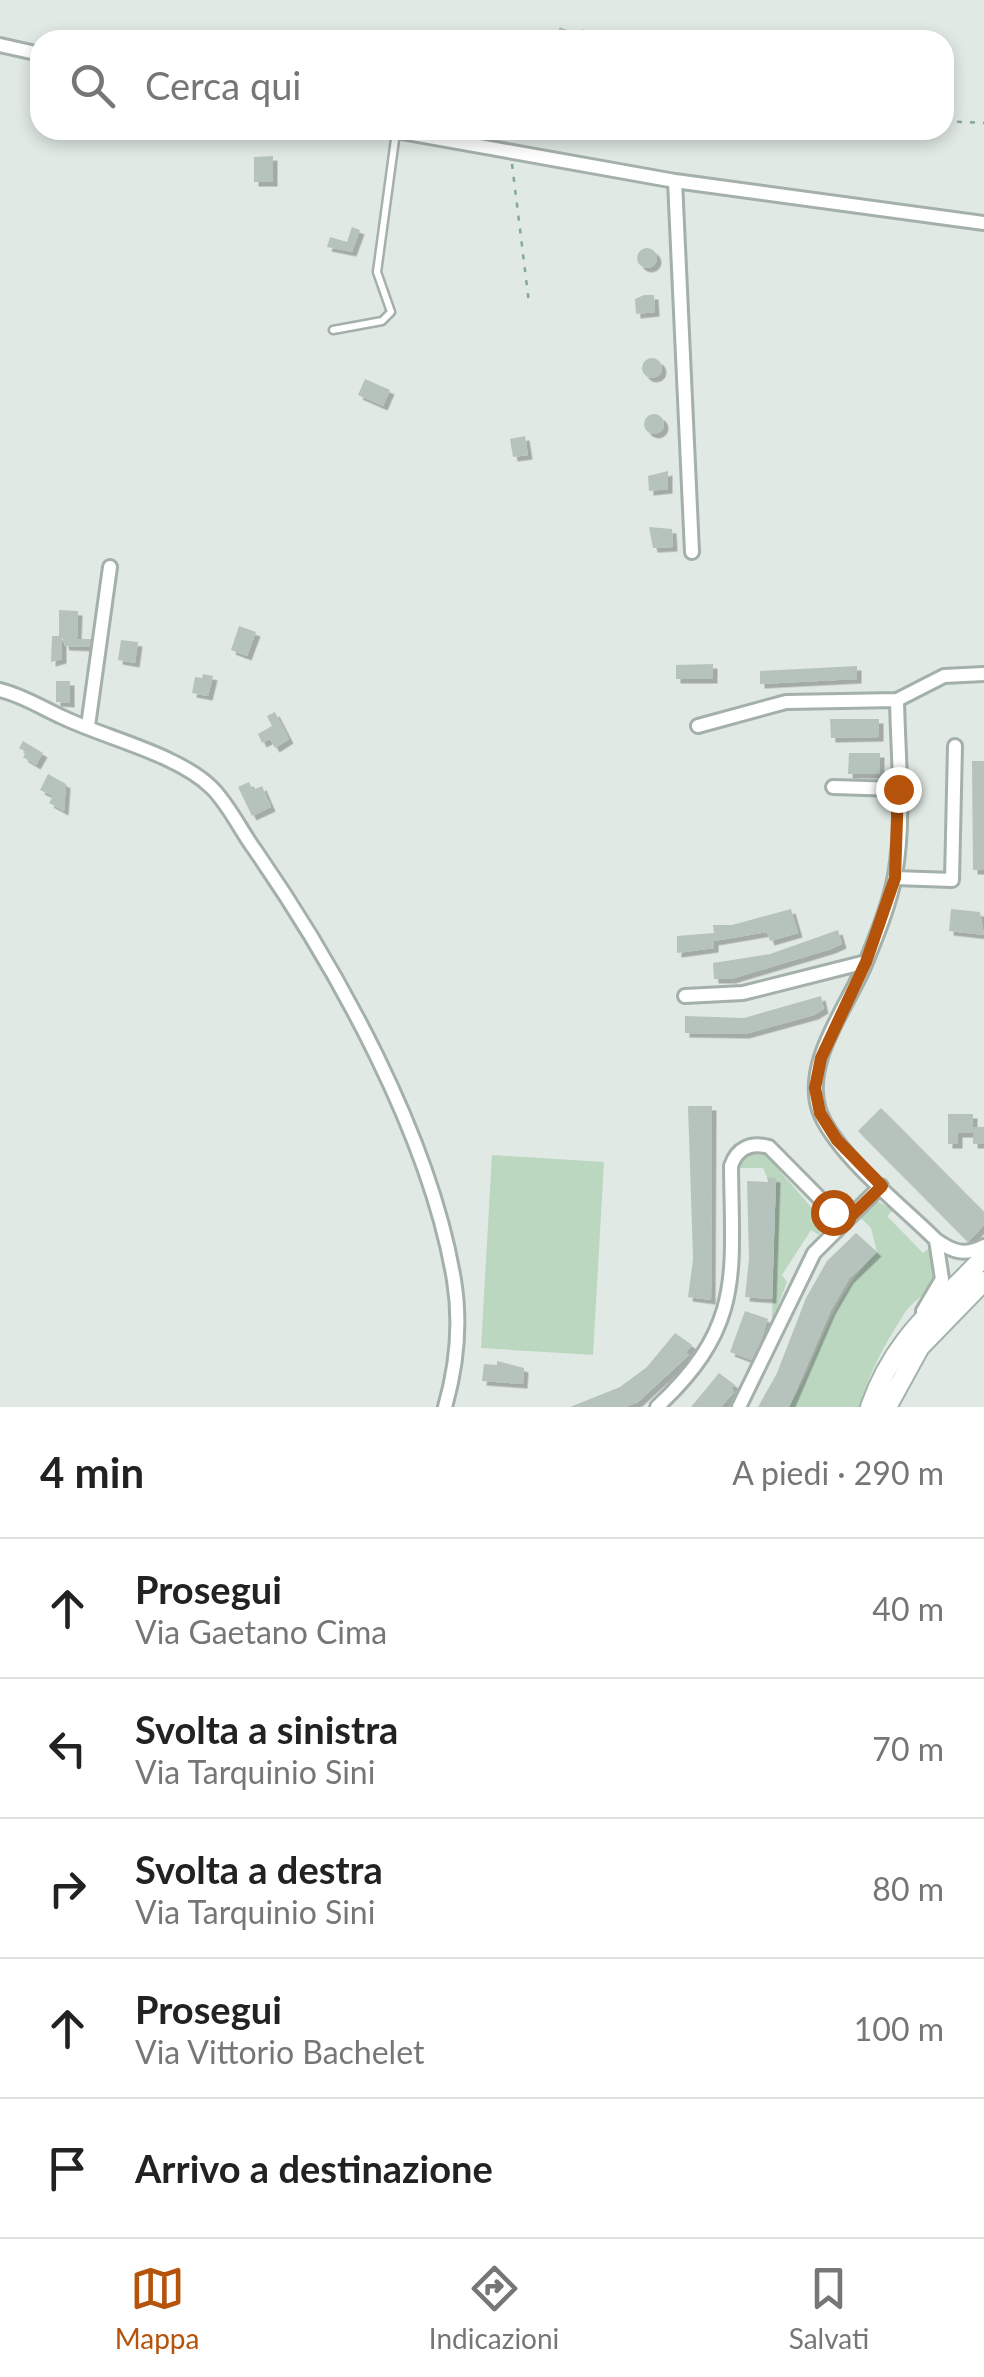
<!DOCTYPE html>
<html lang="it">
<head>
<meta charset="utf-8">
<style>
  :root { --surface:#fff; --page:#f6f6f6; --text:#222; --muted:#767676; --line:#e0e0e0; --accent:#b45309 }
  body { margin:0; font-family:Lato,sans-serif; background:var(--page); color:var(--text) }
  .stop { position:absolute; width:30px; height:30px; margin:-22px; border:8px solid #b45309; border-radius:50%; background:#fff }
  .stop.end { background:#b45309; border-color:#fff; box-shadow:0 2px 10px #0008 }
  .list { margin:0; padding:0; list-style:none }
  h2 { display:flex; justify-content:space-between; align-items:center; height:130px; margin:0; padding:0 40px; font-size:42px }
  h2 small { font-size:32px; font-weight:400; color:var(--muted) }
  .list li { display:grid; grid-template-columns:65px 1fr auto; gap:30px; align-items:center; box-sizing:border-box; height:140px; padding:0 40px; border-top:2px solid var(--line) }
  .list b { display:block; font-size:38px; white-space:nowrap }
  .list p { margin:0; font-size:32px; white-space:nowrap; color:var(--muted) }
  .list em { font-size:32px; font-style:normal; color:var(--muted) }
  .icon { flex:none; width:55px; height:55px; fill:none; stroke:currentColor; stroke-width:2; stroke-linecap:round; stroke-linejoin:round }
  .map { position:relative; flex:none; width:984px; height:1407px; overflow:hidden }
  .search { position:absolute; background:var(--surface); box-shadow:0 5px 15px #0003; left:30px; right:30px; top:30px; height:110px; display:flex; align-items:center; gap:25px; box-sizing:border-box; padding:0 35px; border-radius:30px; color:var(--muted); font-size:38px }
  .sheet { height:830px; background:var(--surface) }
  nav { display:flex; justify-content:space-around; align-items:center; box-sizing:border-box; height:140px; border-top:2px solid var(--line); background:var(--surface); font-size:28px; color:var(--muted) }
  nav a { display:grid; justify-items:center; gap:5px }
  nav .on { color:var(--accent) }
  .map>svg:first-child { display:block }
  .green { fill:#bbd7c0 }
  .building { fill:#b6c3bd; filter:url(#shadow) }
  .lines { fill:none; stroke-linecap:round; stroke-linejoin:round }
  .lane-casing { stroke:#a4b0aa; stroke-width:11 }
  .street-casing { stroke:#a4b0aa; stroke-width:18 }
  .secondary-casing { stroke:#a1b3aa; stroke-width:22 }
  .path { stroke:#84a89a; stroke-width:2.5; stroke-dasharray:5 8; stroke-linecap:butt }
  .lane { stroke:#fff; stroke-width:6 }
  .street { stroke:#fff; stroke-width:12 }
  .secondary { stroke:#fff; stroke-width:18 }
  .route { stroke:#b45309; stroke-width:12 }
</style>
</head>
<body>
<div class="map">
<svg width="984" height="1407" viewBox="0 0 984 1407">
  <defs>
    <filter id="shadow"><feDropShadow dx="4.5" dy="4.5" stdDeviation="0" flood-color="#0004"/></filter>
  </defs>
  <rect width="100%" height="100%" fill="#e0e9e4"/>
  <!-- green -->
  <path class="green" d="M752,1152L765,1154L825,1223L819,1235L811,1230L782,1275L787,1282L772,1321L776,1179L767,1177L763,1168H739L740,1161Z
    M492,1155L604,1162L593,1355L481,1348Z
    M877,1201L893,1210L887,1216L923,1253L929,1248C934,1254 938,1261 938,1270C936,1291 914,1298 904,1314C887,1341 867,1375 860,1407H789C822,1351 828,1300 877,1252L871,1228L859,1216Z"/>
  <!-- building -->
  <path class="building" d="M560,27L574,33L584,29L579,40H554Z
    M273,156V182H254V157Z
    M352,227L360,230L352,252L327,247L330,237L347,242Z
    M637 258a10 10 0 1 1 20 0a10 10 0 1 1-20 0Z
    M644,295H654L655,312L636,314L635,299Z
    M642 368a10 10 0 1 1 20 0a10 10 0 1 1-20 0Z
    M365,379L390,390L383,406L358,395Z
    M644 424a10 10 0 1 1 20 0a10 10 0 1 1-20 0Z
    M525,436L528,455L513,457L510,439Z
    M668,471V489L649,491L648,476Z
    M649,527L672,529L673,547L653,548Z
    M59,610L78,611L77,639H93V647L65,646L62,637V659L51,662L52,636H59Z
    M239,626L256,632L247,656L231,650Z
    M121,640L138,642L135,663L118,660Z
    M713,664V679H676V665Z
    M857,666V679L760,684V671Z
    M203,674L213,676L208,696L192,693L195,677L202,678Z
    M56,681H70V703L56,702Z
    M275,712L289,739L275,748L270,739L262,743L258,734L272,726L267,716Z
    M830,719H879V737L831,738Z
    M23,741L43,753L36,765L23,757L26,752L19,748Z
    M849,753H880V774H848Z
    M972,761H984V870H973Z
    M48,774L66,784L64,811L49,803L53,796L40,790Z
    M249,782L253,790L262,786L271,807L252,816L238,787Z
    M791,909L798,933L770,941L767,932L714,941V948L677,953V936L714,933L713,925H732Z
    M951,909L980,912L984,935L949,931Z
    M838,930L842,944L831,949L731,979H714L713,963L770,954Z
    M821,996L824,1009L814,1015L745,1034L685,1033V1016L744,1018Z
    M688,1106H712L711,1300L688,1297L693,1259Z
    M881,1108L984,1212V1225L968,1242L858,1131Z
    M948,1114H973V1127H984V1144H973V1133H958V1144H948Z
    M767,1177L776,1178L772,1299L745,1297L749,1259L747,1181L768,1182Z
    M856,1233L877,1252L849,1279L831,1310L789,1407H758L777,1373L806,1298L827,1261Z
    M745,1311L768,1319L754,1361L730,1352Z
    M675,1333L692,1345L686,1352L689,1355L638,1402L625,1407H570L620,1387L647,1367Z
    M497,1361L524,1368L523,1384L482,1381L484,1364L497,1365Z
    M719,1373L735,1385L731,1388L734,1392L721,1407H691Z"/>
  <g class="lines">
    <!-- lane casing -->
    <g class="lane-casing">
      <path id="lane" d="M333,330L382,321L391,312L377,272L396,132"/>
    </g>
    <!-- street casing -->
    <g class="street-casing">
      <path id="street" d="M0,45L40,54
        M390,130L675,181L984,223
        M675,181L692,552
        M984,674L944,676L897,700C898,757 905,819 895,875C890,903 877,935 866,962C849,1005 803,1061 819,1110C834,1153 903,1207 936,1240C953,1252 964,1256 984,1246
        M0,690C24,696 40,707 62,717C105,738 178,754 212,788C229,805 241,831 255,850C338,970 430,1136 454,1280C461,1323 457,1365 445,1407
        M88,726L110,567
        M698,726L786,702L897,700
        M833,787L898,789
        M895,878L952,880L955,746
        M685,996L743,993L866,962
        M923,1311L942,1279L936,1240
        M657,1407C744,1326 732,1275 731,1166C737,1148 751,1142 769,1147L844,1223
        M739,1407L814,1253L881,1186"/>
    </g>
    <!-- secondary casing -->
    <g class="secondary-casing">
      <path id="secondary" d="M870,1407C894,1338 936,1308 984,1257
        M887,1407L920,1347L984,1281"/>
    </g>
    <!-- path -->
    <path class="path" d="M944,121L984,123
      M512,164L529,303"/>
    <!-- lane -->
    <use href="#lane" class="lane"/>
    <!-- street -->
    <use href="#street" class="street"/>
    <!-- secondary -->
    <use href="#secondary" class="secondary"/>
  </g>
  <g class="lines">
    <!-- route -->
    <path class="route" d="M833,1212L844,1223L882,1186L837,1140L820,1113L815,1088L821,1058L866,962L895,878L898,789"/>
  </g>
</svg>
<div class="stop" style="left:833px;top:1212px"></div>
<div class="stop end" style="left:898px;top:789px"></div>
<div class="search"><svg class="icon" aria-label="search" viewBox="0 0 24 24"><circle cx="10" cy="10" r="6"/><path d="M15 15l6 6"/></svg>Cerca qui</div>
</div>
<section class="sheet">
<h2>4 min<small>A piedi · 290 m</small></h2>
<ul class="list">
<li><svg class="icon" aria-label="ahead" viewBox="0 0 24 24"><path d="M12 20V5M6 11l6-6 6 6"/></svg><div><b>Prosegui</b><p>Via Gaetano Cima</p></div><em>40 m</em></li>
<li><svg class="icon" aria-label="left" viewBox="0 0 24 24"><path d="M17 20v-9H6M10 6l-5 5 5 5"/></svg><div><b>Svolta a sinistra</b><p>Via Tarquinio Sini</p></div><em>70 m</em></li>
<li><svg class="icon" aria-label="right" viewBox="0 0 24 24"><path d="M7 20v-9h11M14 6l5 5-5 5"/></svg><div><b>Svolta a destra</b><p>Via Tarquinio Sini</p></div><em>80 m</em></li>
<li><svg class="icon" aria-label="ahead" viewBox="0 0 24 24"><path d="M12 20V5M6 11l6-6 6 6"/></svg><div><b>Prosegui</b><p>Via Vittorio Bachelet</p></div><em>100 m</em></li>
<li><svg class="icon" aria-label="arrive" viewBox="0 0 24 24"><path d="M6 21V4h12l-3 4 3 4H6"/></svg><div><b>Arrivo a destinazione</b></div></li>
</ul>
</section>
<nav>
<a class="on"><svg class="icon" aria-label="map" viewBox="0 0 24 24"><path d="M3 6l6-2 6 2 6-2v14l-6 2-6-2-6 2zM9 4v14M15 6v14"/></svg>Mappa</a>
<a><svg class="icon" aria-label="directions" viewBox="0 0 24 24"><path d="M12 3l9 9-9 9-9-9zM9 14v-3h6M13 9l2 2-2 2"/></svg>Indicazioni</a>
<a><svg class="icon" aria-label="saved" viewBox="0 0 24 24"><path d="M7 4h10v16l-5-4-5 4z"/></svg>Salvati</a>
</nav>
</body>
</html>
